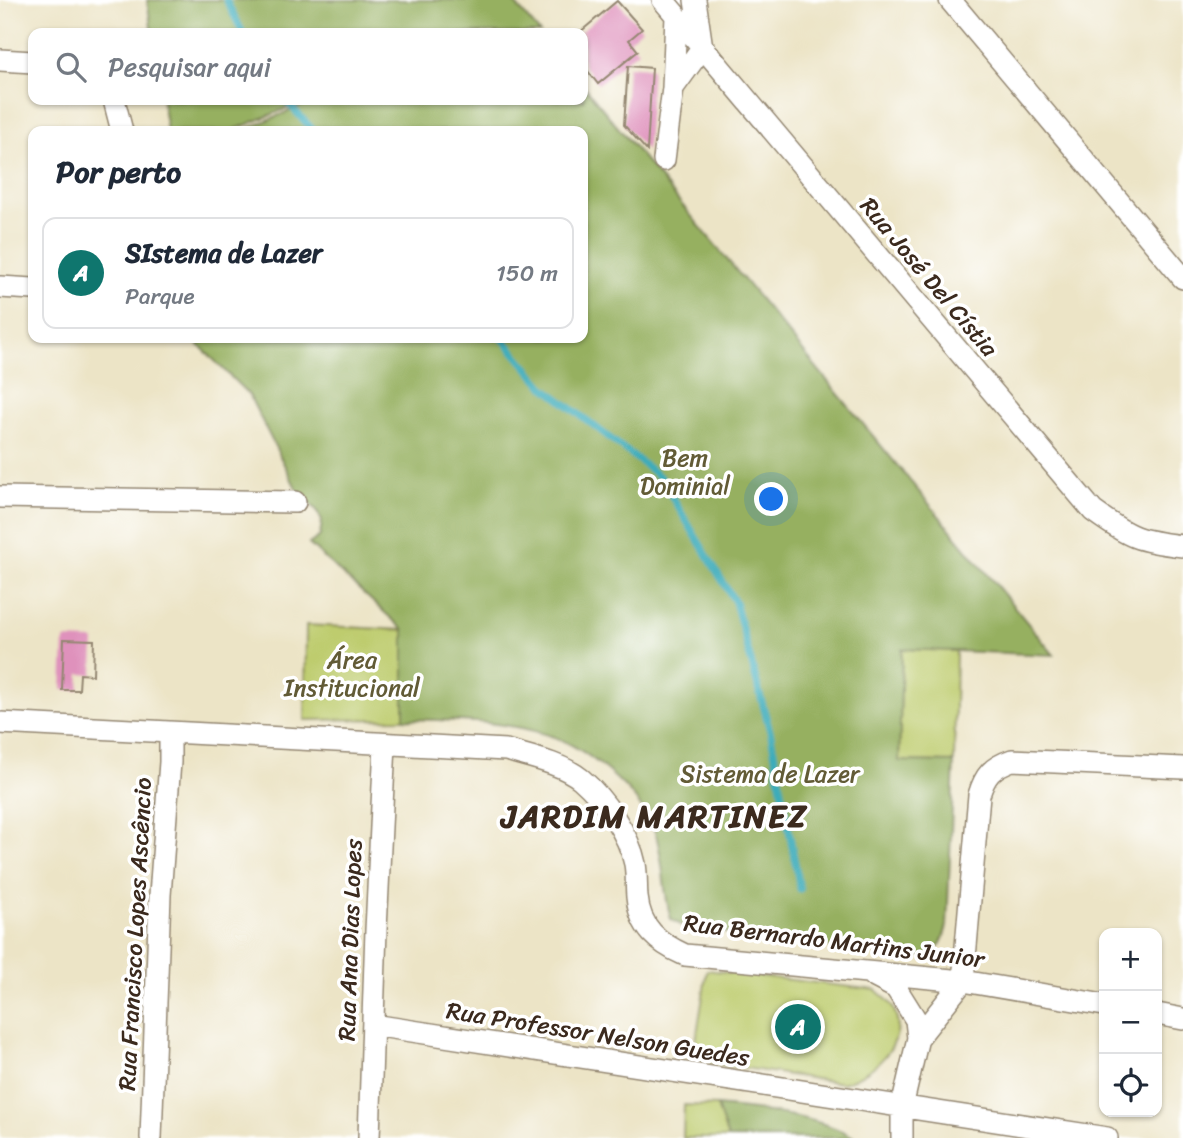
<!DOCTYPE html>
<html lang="pt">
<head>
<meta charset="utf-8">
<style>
  :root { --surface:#fff; --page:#f6f6f7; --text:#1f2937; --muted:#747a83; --line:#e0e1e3; --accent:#0f766e }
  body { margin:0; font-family:Sriracha,sans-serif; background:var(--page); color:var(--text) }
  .controls { position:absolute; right:21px; bottom:21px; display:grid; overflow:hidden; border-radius:14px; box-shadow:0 2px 5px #0004 }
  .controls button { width:63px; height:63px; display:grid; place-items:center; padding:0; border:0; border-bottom:2px solid var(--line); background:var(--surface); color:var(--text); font:35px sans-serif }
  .you { position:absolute; left:772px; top:500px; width:24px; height:24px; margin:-18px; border:5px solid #fff; border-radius:50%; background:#1a73e8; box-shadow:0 0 0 10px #1a73e833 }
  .badge { display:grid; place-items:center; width:46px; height:46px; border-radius:50%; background:var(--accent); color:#fff; font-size:23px; font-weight:700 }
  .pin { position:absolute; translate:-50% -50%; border:4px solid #fff; box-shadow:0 2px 7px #0006 }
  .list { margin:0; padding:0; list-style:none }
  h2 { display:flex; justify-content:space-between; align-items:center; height:91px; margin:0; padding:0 28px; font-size:30px }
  h2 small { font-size:23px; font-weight:400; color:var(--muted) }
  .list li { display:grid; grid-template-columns:46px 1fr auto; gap:21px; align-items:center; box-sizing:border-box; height:112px; margin:0 14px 14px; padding:0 14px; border:2px solid var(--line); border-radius:14px }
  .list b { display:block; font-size:26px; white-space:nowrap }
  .list p { margin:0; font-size:23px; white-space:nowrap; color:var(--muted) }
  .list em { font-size:23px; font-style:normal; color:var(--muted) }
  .icon { flex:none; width:38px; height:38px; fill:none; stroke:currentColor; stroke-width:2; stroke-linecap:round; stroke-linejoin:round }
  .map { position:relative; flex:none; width:1183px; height:1138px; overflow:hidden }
  .search { position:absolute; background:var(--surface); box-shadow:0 2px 5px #0004; left:28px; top:28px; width:560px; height:77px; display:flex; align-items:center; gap:18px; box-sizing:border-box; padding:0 24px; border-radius:14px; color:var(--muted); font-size:26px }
  .panel { position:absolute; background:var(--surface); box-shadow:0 2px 5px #0004; left:28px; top:126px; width:560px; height:217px; border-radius:14px }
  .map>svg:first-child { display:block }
  .green { fill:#becc6e; stroke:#7c7b46; stroke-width:2 }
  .forest { fill:#96b061; stroke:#686d40; stroke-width:2 }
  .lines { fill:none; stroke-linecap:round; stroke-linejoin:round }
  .stream { stroke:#3dacba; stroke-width:7 }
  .building { fill:#df91bc }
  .minor-casing { stroke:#948772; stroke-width:24 }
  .minor { stroke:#fff; stroke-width:21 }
  .labels { text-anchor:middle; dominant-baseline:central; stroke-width:7; stroke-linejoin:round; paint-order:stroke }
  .street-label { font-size:24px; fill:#3b2a1e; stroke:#fff }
  .park-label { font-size:24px; fill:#625b36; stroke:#fff }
  .district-label { font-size:32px; font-weight:bold; letter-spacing:2px; fill:#3b2a1e; stroke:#fff }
</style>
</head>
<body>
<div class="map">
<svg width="1183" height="1138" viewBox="0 0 1183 1138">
  <rect width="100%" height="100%" fill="#fff"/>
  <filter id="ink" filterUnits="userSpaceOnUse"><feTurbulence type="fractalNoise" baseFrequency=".0143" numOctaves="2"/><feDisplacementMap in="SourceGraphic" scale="14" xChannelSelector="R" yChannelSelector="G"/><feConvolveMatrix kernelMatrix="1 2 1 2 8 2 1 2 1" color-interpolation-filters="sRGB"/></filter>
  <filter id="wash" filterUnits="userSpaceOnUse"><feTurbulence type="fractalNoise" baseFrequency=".00686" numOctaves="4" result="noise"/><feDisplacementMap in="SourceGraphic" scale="28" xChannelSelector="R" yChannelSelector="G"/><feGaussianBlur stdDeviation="1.57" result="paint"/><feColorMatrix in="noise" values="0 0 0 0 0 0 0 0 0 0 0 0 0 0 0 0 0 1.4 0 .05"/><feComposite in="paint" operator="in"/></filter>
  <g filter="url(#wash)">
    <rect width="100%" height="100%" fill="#ece4c6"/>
    <!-- green -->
    <path class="green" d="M306,625L404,630V719L305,720Z
      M902,649L956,651L954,762L899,761Z
      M707,970L876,990C881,995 889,1000 892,1006C912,1041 874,1074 842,1083L693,1060Z
      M684,1105L717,1106L728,1138H683Z"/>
    <!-- forest -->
    <path class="forest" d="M147,0H512L540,33H152Z
      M583,85L1054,655L902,649L899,761L954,762L947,926C940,951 938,952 913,958L684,927L671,919C663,892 664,862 656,835C649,816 634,795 620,782C600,763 575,743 548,735C503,720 451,721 404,719V630L309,544L320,536L322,521L316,509L299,494L249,395L192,338H583V131H242L315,100H583Z
      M162,100H307L231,131H167Z
      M717,1106C758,1110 820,1116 855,1138H728Z"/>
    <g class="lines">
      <!-- stream -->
      <path class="stream" d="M226,0L243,33
        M285,100L314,131
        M502,338L544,387L660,477L735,602L771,735L800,889"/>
    </g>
    <g id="blocks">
      <!-- building -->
      <path class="building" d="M617,1L642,29L629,40L638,51L598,84L583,65V33H579Z
        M628,66L652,68L647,151L624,125Z
        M64,639L94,640L93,675L80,674L79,690H62Z"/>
    </g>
  </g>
  <g filter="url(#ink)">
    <use href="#blocks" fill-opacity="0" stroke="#948772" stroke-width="2"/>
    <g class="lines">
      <!-- minor casing -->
      <g class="minor-casing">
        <path id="minor" d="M663,0L1093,511C1130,538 1138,541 1183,546
          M950,0L1183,278
          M0,60L33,62
          M673,88L702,48L695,0
          M114,100L122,131
          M664,160L673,88L676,16
          M0,287L33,289
          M0,497L295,502
          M0,723L506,750C530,757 561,763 581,779C604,799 629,834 635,864C637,875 636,886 637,897C640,928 658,943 685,955L963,981L1104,1005
          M873,976L896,988L916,1020L918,1038L902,1107V1138
          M1157,1014L1183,1019
          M373,1025L1107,1138
          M918,1038L963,981L979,795C985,775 992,767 1012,760L1183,768
          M151,1138L160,895L170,762V733
          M369,1138L376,930L385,744"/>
      </g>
      <!-- minor -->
      <use href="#minor" class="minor"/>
    </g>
  </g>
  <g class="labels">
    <!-- street labels -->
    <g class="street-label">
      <text transform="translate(929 277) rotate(50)">Rua José Del Cístia</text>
      <text transform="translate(135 934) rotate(-87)">Rua Francisco Lopes Ascêncio</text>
      <text transform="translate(350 940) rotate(-88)">Rua Ana Dias Lopes</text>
      <text transform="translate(834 941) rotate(7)">Rua Bernardo Martins Junior</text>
      <text transform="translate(598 1034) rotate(9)">Rua Professor Nelson Guedes</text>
    </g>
    <!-- park labels -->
    <g class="park-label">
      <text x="685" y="458">Bem<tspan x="685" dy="28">Dominial</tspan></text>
      <text x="352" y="660">Área<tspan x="352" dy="28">Institucional</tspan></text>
      <text x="770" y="774">Sistema de Lazer</text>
    </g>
    <!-- district labels -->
    <g class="district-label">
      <text x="655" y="816">JARDIM MARTINEZ</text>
    </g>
  </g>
</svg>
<div class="controls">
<button>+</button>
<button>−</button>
<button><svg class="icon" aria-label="locate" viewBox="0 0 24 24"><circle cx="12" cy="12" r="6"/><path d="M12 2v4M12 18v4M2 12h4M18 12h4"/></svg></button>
</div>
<div class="you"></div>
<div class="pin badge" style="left:798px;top:1027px">A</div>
<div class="search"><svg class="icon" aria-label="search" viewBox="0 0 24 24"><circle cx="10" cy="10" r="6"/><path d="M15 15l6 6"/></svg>Pesquisar aqui</div>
<section class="panel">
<h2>Por perto<small></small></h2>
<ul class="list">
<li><span class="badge">A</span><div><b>SIstema de Lazer</b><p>Parque</p></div><em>150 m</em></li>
</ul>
</section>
</div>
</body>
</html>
